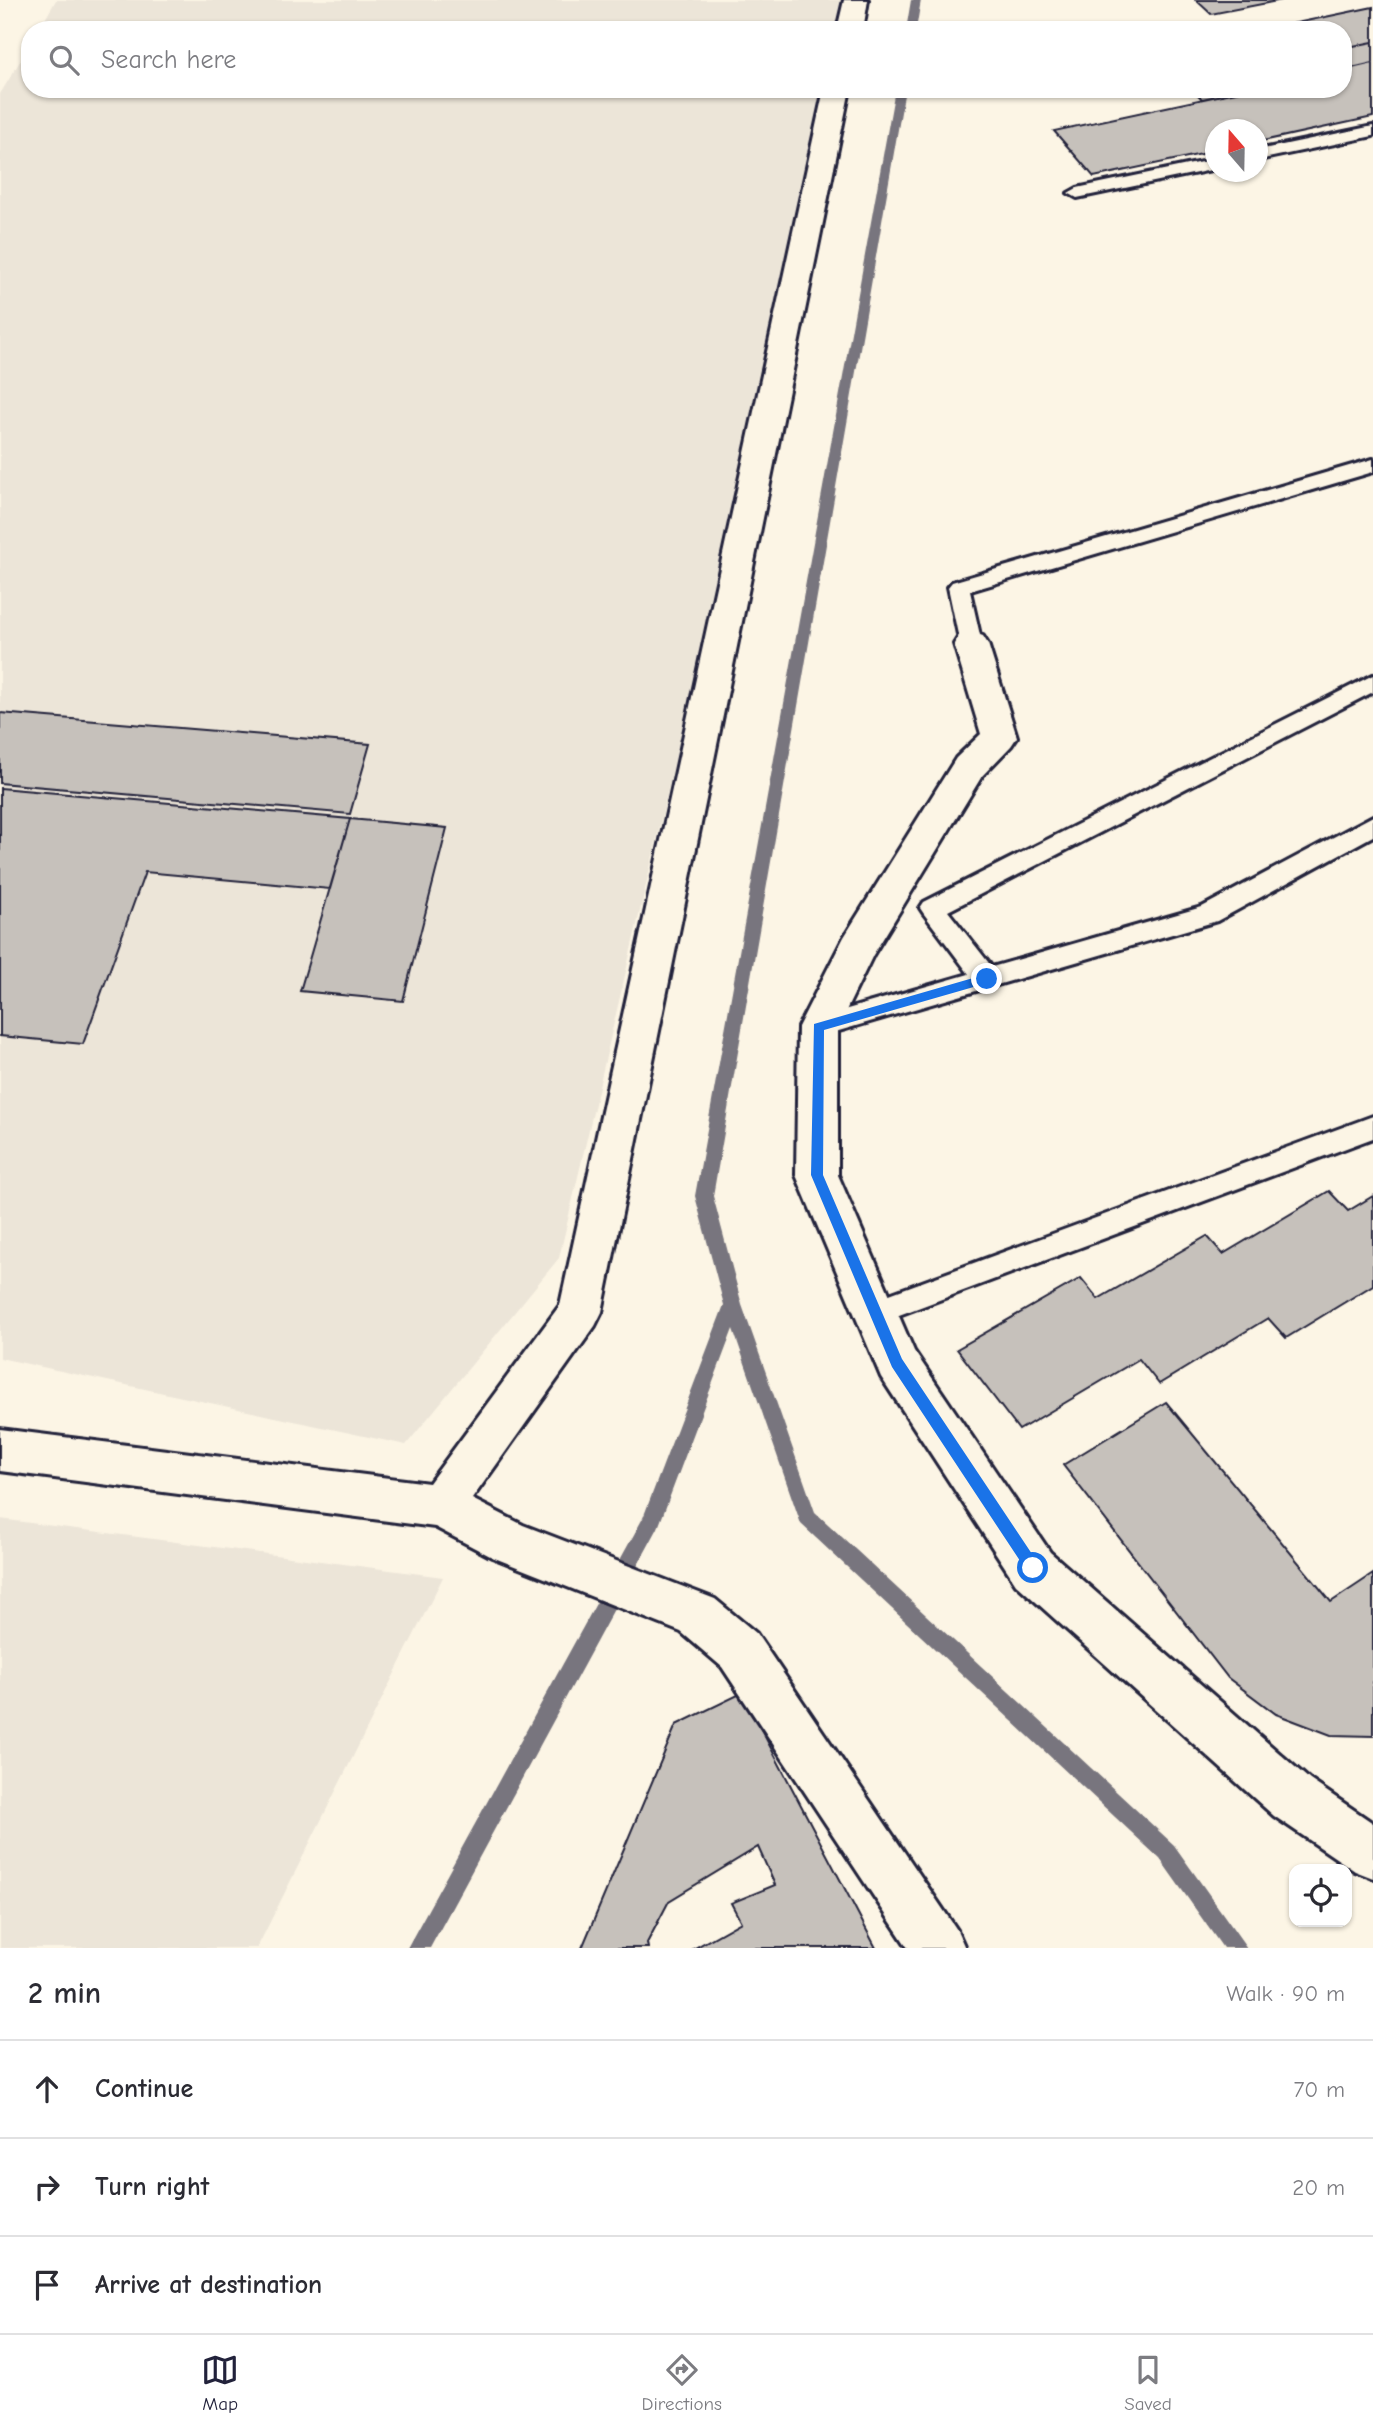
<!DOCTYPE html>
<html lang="en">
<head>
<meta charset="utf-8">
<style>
  :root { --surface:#fff; --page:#f2f2f3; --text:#2b2b33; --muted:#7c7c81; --line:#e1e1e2; --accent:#22223b }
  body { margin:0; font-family:"Comic Neue",sans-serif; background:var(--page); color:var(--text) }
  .controls { position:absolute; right:21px; bottom:21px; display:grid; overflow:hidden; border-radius:14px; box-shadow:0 2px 5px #0004 }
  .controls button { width:63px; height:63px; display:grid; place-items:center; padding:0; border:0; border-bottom:2px solid var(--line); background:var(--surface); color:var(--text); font:35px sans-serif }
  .compass { position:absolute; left:1205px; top:119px; width:63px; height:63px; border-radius:50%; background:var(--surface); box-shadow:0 2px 5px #0004; rotate:340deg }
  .stop { position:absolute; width:21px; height:21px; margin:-16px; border:5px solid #1a73e8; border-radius:50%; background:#fff }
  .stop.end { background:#1a73e8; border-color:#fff; box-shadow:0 2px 7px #0008 }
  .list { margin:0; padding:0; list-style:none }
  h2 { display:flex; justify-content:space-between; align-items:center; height:91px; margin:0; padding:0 28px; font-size:30px }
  h2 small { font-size:23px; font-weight:400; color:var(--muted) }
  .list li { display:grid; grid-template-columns:46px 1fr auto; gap:21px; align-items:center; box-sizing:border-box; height:98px; padding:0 28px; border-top:2px solid var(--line) }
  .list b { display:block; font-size:26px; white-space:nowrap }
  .list em { font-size:23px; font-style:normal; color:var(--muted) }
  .icon { flex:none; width:38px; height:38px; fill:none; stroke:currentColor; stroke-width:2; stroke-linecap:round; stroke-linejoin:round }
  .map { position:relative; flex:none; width:1373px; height:1948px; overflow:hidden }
  .search { position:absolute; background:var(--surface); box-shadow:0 2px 5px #0004; left:21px; right:21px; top:21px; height:77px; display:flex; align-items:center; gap:18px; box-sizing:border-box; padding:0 24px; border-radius:28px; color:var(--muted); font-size:26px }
  .sheet { height:385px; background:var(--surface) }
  nav { display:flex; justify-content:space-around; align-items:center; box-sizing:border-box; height:98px; border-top:2px solid var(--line); background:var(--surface); font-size:19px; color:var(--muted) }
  nav a { display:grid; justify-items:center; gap:4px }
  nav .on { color:var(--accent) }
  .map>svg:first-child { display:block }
  .built { fill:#ece5d8 }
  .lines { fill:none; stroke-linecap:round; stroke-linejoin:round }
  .stream { fill:#78757e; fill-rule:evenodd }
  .building { fill:#c6c1bb; stroke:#22223b; stroke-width:2 }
  .service-casing { stroke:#22223b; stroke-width:6 }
  .minor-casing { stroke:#22223b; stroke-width:6 }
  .service { fill:#fcf5e5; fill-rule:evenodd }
  .minor { fill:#fcf5e5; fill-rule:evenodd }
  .route { fill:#1a73e8 }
</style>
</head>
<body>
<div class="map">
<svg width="1373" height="1948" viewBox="0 0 1373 1948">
  <rect width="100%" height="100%" fill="#fcf5e5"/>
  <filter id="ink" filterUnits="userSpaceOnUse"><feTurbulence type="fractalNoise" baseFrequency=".0143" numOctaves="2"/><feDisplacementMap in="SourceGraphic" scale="14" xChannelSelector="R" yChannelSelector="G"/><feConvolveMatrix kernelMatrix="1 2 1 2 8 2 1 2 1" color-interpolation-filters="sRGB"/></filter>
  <g filter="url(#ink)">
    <!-- built -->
    <path class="built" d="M56,0H853L846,30H39Z
      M30,45V89H832L559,1258L406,1445L0,1358V94Z
      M0,1519L443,1577L257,1948H0Z"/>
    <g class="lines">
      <!-- stream -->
      <path class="stream" d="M911,0H921L916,30H906Z
        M895,89H905L713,1196L742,1305L815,1512L1174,1845L1247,1948H1223L1160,1859L801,1524L733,1329L658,1528L430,1948H407L643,1518L724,1305L695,1196Z"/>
    </g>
    <!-- building -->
    <path class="building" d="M1196,0H1282L1211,14Z
      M1373,7V42L1343,48V30H1263Z
      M1373,42V63L1343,70V48Z
      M1373,63V117L1258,142V130H1216V151L1094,177L1054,131L1250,89H1343V70Z
      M1192,89H1250L1202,99Z
      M0,713L370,744L350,814L0,783Z
      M0,788L170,803L350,819L330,889L145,872L83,1044L0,1036Z
      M350,819L447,828L403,1001L300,991Z
      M1329,1191L1348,1211L1373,1196V1285L1286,1338L1268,1318L1159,1384L1139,1359L1019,1430L957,1349L1081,1278L1098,1299L1207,1236L1223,1254Z
      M1166,1402L1331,1602L1373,1574V1736L1331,1735L1276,1714L1228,1678L1063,1465Z
      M742,1693L876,1948H695L741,1922L731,1903L775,1885L758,1847L669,1901L647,1943L648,1948H582L676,1725Z"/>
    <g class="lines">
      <!-- service casing -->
      <g class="service-casing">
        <path id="service" d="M1373,126V136L1258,160V150Z
          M1216,159V169L1077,198L1068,193L1077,188Z
          M1373,459V472L970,591L982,644L979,649L971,651L963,649L960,644L948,587L952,582Z
          M1373,675V692L948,911L992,967L1202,907L1373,816V836L1217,921L818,1037L809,1034L806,1027L809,1020L969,974L924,914L920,908L924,902Z
          M1373,1116V1138L875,1324L865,1321L861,1312L865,1303Z"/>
      </g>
      <!-- minor casing -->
      <g class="minor-casing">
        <path id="minor" d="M844,0H868L863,30H837Z
          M824,89H850L602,1312L595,1326L472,1499L523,1525L715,1599L756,1633L957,1930L965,1948H908L722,1667L681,1632L492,1557L435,1527L0,1471V1429L429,1483L560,1305Z
          M971,632L983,636L988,644L1017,737L1011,746L982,776L873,955L838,1027V1175L914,1351L1050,1552L1310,1780L1373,1823V1878L1355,1871L1274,1816L1016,1584L881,1377L796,1175L798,1027L844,937L956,758L981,734L954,644L959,636Z"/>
      </g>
      <!-- service -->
      <use href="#service" class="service"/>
      <!-- minor -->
      <use href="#minor" class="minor"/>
    </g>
  </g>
  <!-- route -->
  <path class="route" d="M987,974L993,979L991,982L824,1030L823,1175L902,1359L1038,1563V1573L1033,1575L1028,1573L892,1367L811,1175L814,1024Z"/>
</svg>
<div class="controls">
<button><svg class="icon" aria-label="locate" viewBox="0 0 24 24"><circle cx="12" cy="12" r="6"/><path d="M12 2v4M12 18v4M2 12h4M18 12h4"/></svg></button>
</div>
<svg class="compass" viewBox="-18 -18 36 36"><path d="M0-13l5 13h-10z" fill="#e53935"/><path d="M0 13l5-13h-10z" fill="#7c7c81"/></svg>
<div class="stop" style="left:1033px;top:1568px"></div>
<div class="stop end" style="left:987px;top:979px"></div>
<div class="search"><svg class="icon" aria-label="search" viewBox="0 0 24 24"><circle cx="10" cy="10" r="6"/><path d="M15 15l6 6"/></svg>Search here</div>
</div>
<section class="sheet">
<h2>2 min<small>Walk · 90 m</small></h2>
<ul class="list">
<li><svg class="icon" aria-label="ahead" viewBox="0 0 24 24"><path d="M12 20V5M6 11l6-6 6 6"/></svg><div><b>Continue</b></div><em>70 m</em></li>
<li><svg class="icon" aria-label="right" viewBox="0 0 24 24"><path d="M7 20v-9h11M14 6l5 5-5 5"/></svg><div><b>Turn right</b></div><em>20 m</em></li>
<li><svg class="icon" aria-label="arrive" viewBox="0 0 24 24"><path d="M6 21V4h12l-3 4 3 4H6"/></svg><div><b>Arrive at destination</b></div></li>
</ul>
</section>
<nav>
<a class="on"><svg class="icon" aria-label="map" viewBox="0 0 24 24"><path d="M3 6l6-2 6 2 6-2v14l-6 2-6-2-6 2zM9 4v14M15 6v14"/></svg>Map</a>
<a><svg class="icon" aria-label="directions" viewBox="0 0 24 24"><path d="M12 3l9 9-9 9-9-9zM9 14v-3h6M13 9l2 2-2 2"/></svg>Directions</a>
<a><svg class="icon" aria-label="saved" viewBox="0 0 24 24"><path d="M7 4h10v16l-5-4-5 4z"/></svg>Saved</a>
</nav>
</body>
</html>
